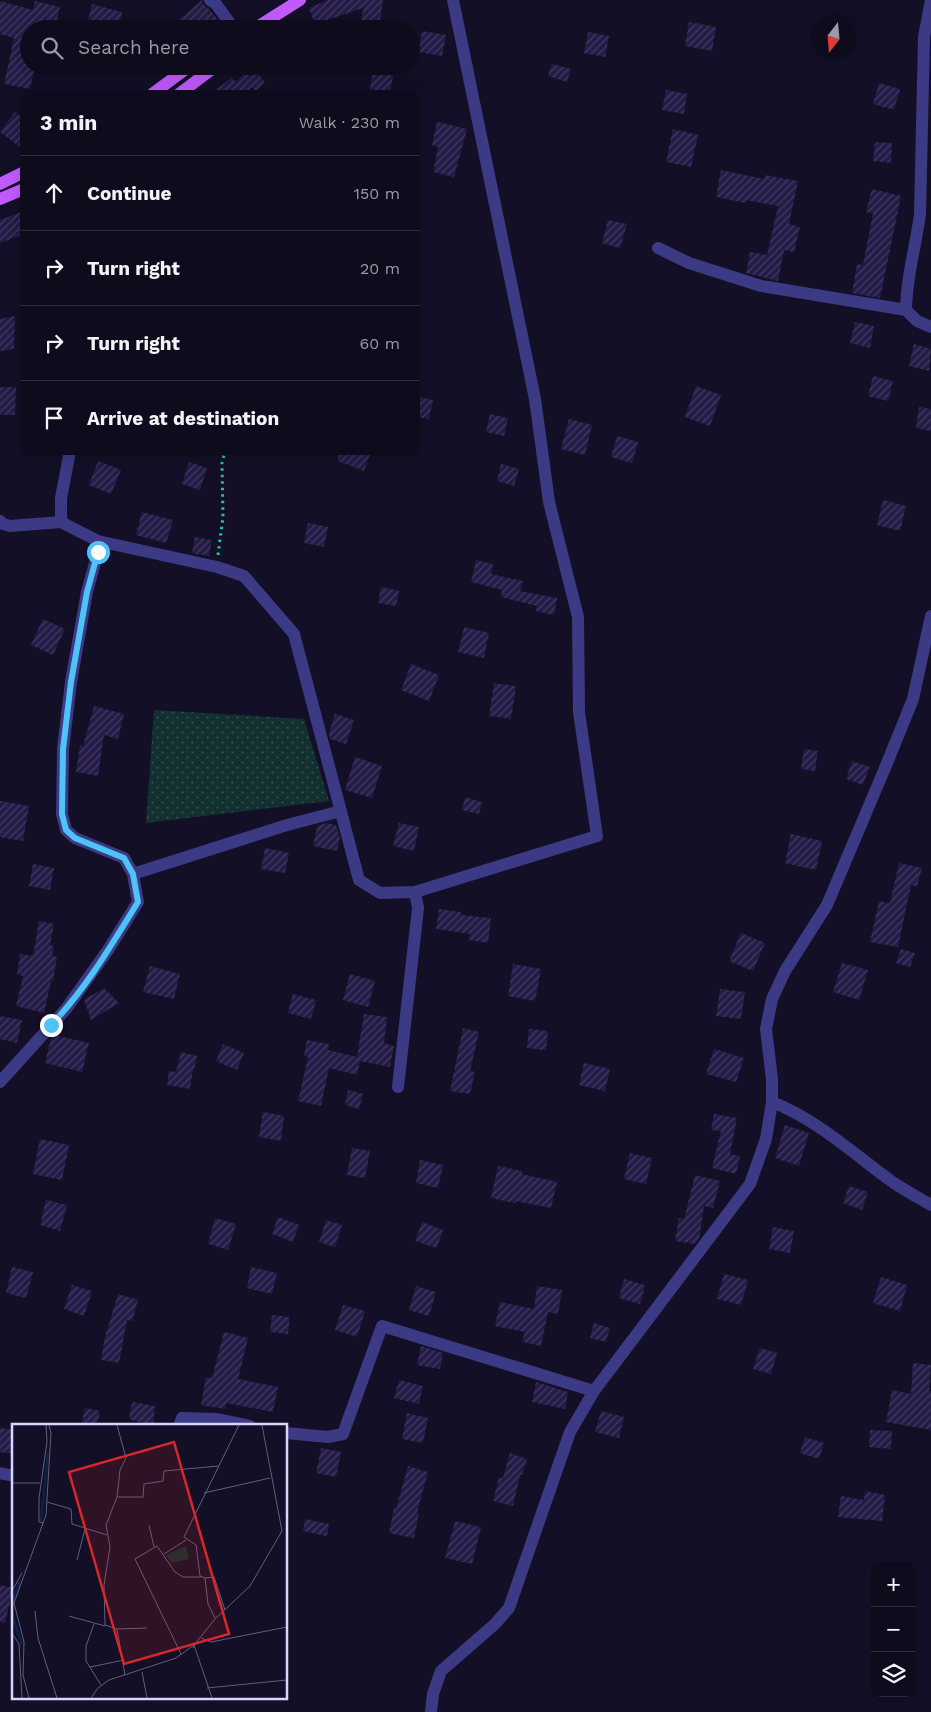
<!DOCTYPE html>
<html lang="en">
<head>
<meta charset="utf-8">
<style>
  :root { --surface:#0e0b1c; --page:#1c1929; --text:#f1f3f6; --muted:#9b9ba3; --line:#2e2b3b }
  body { margin:0; font-family:"Work Sans",sans-serif; background:var(--page); color:var(--text) }
  .controls { position:absolute; right:15px; bottom:15px; display:grid; overflow:hidden; border-radius:10px; box-shadow:0 5px 20px #0002 }
  .controls button { width:45px; height:45px; display:grid; place-items:center; padding:0; border:0; border-bottom:1px solid var(--line); background:var(--surface); color:var(--text); font:25px sans-serif }
  .compass { position:absolute; left:811px; top:15px; width:45px; height:45px; border-radius:50%; background:var(--surface); box-shadow:0 5px 20px #0002; rotate:196deg }
  .stop { position:absolute; width:15px; height:15px; margin:-11px; border:4px solid #4fc3f7; border-radius:50%; background:#fff }
  .stop.end { background:#4fc3f7; border-color:#fff; box-shadow:0 1px 5px #0008 }
  .list { margin:0; padding:0; list-style:none }
  h2 { display:flex; justify-content:space-between; align-items:center; height:65px; margin:0; padding:0 20px; font-size:21px }
  h2 small { font-size:16px; font-weight:400; color:var(--muted) }
  .list li { display:grid; grid-template-columns:32px 1fr auto; gap:15px; align-items:center; box-sizing:border-box; height:75px; padding:0 20px; border-top:1px solid var(--line) }
  .list b { display:block; font-size:19px; white-space:nowrap }
  .list em { font-size:16px; font-style:normal; color:var(--muted) }
  .icon { flex:none; width:28px; height:28px; fill:none; stroke:currentColor; stroke-width:2; stroke-linecap:round; stroke-linejoin:round }
  .map { position:relative; flex:none; width:931px; height:1712px; overflow:hidden }
  .search { position:absolute; background:var(--surface); box-shadow:0 5px 20px #0002; left:20px; top:20px; width:400px; height:55px; display:flex; align-items:center; gap:12px; box-sizing:border-box; padding:0 18px; border-radius:28px; color:var(--muted); font-size:19px }
  .panel { position:absolute; background:var(--surface); box-shadow:0 5px 20px #0002; left:20px; top:90px; width:400px; height:365px; border-radius:10px }
  .map>svg:first-child { display:block }
  .park { fill:url(#park-dots) }
  .building { fill:url(#building-hatch) }
  .lines { fill:none; stroke-linecap:round; stroke-linejoin:round }
  .path { stroke:#2fb8b0; stroke-width:3; stroke-dasharray:2.5 4; stroke-linecap:butt }
  .minor { stroke:#3d3a85; stroke-width:12 }
  .tertiary { stroke:#3d3a85; stroke-width:12 }
  .primary { stroke:#c25bff; stroke-width:12 }
  .route { stroke:#4fc3f7; stroke-width:6 }
  .inset-river { fill:none; stroke:#0c2248; stroke-width:2.5 }
  .inset-road { fill:none; stroke:#625e7d; stroke-width:1 }
  .view { fill:#d62828; fill-opacity:0.15; stroke:#d62828; stroke-width:2.5 }
  .inset-edge { fill:none; stroke:#d9d4ff; stroke-width:2.5 }
</style>
</head>
<body>
<div class="map">
<svg width="931" height="1712" viewBox="0 0 931 1712">
  <defs>
    <pattern id="park-dots" width="8" height="8" patternUnits="userSpaceOnUse" patternTransform="scale(1.25)"><rect width="8" height="8" fill="#12302f"/><path d="M2 2h.1M6 6h.1" fill="none" stroke="#344d4e" stroke-width="1.8" stroke-linecap="round"/></pattern>
    <pattern id="building-hatch" width="6" height="6" patternUnits="userSpaceOnUse" patternTransform="scale(1.25)"><rect width="6" height="6" fill="#241b47"/><path d="M-1 1l2-2M0 6l6-6M5 7l2-2" fill="none" stroke="#433b63"/></pattern>
  </defs>
  <rect width="100%" height="100%" fill="#130f26"/>
  <!-- park -->
  <path class="park" d="M154,710L304,719L329,801L146,823Z"/>
  <!-- building -->
  <path class="building" d="M202,0L203,4L210,10L218,20L208,29H169Z
    M328,0H383L379,29H360L363,8L315,24L309,8Z
    M0,1L33,10L35,1L60,7L55,29H29V66H35L30,89L4,84L14,38L0,34Z
    M92,4L122,12L118,29H86Z
    M689,22L716,27L712,51L685,46Z
    M422,31L446,35L442,56L418,52Z
    M588,32L609,36L605,57L584,53Z
    M552,64L571,69L567,82L548,76Z
    M374,66H395L390,92L370,89Z
    M252,67L265,82L256,91L252,87L245,94H211L232,77L235,82Z
    M879,83L900,89L894,110L873,104Z
    M666,90L687,94L684,114L662,110Z
    M15,112L24,119V150L0,132Z
    M437,122L467,129L454,177L433,172L438,147L432,145Z
    M673,129L698,135L691,167L666,162Z
    M875,142L892,143L891,163L873,161Z
    M721,170L764,179L765,175L798,181L789,224L800,227L794,252L784,250L778,281L746,273L750,252L767,255L778,206L746,200V203L716,197Z
    M872,189L901,196L880,298L852,293L857,264L863,265L873,213L866,212Z
    M24,211V234L0,243V220Z
    M608,220L627,224L620,248L602,243Z
    M15,316L14,349L0,351V319Z
    M855,322L874,326L870,348L850,343Z
    M914,344L931,349L929,371L909,366Z
    M873,376L893,381L888,401L868,396Z
    M696,386L721,395L710,426L685,417Z
    M0,387H16L15,415H0Z
    M416,396L433,400L429,419L416,417Z
    M919,407L931,409V431L916,428Z
    M490,414L508,418L504,436L486,432Z
    M569,419L592,425L585,455L561,449Z
    M617,436L638,442L632,463L611,457Z
    M340,451H371L364,471L337,461Z
    M98,461L121,470L111,494L89,485Z
    M189,462L207,468L200,490L182,484Z
    M501,464L519,469L514,486L497,481Z
    M883,500L906,506L900,531L877,525Z
    M142,512L173,520L166,543L136,535Z
    M308,523L328,527L324,547L304,543Z
    M195,537L212,540L209,556L192,553Z
    M476,560L493,564L491,574L523,581L520,591L557,598L554,615L536,611L537,606L501,597L502,590L471,582Z
    M381,587L399,591L396,606L378,603Z
    M43,619L65,629L53,655L31,645Z
    M464,627L489,633L484,658L458,652Z
    M411,664L439,675L429,701L401,690Z
    M494,683L516,686L511,719L489,716Z
    M94,706L124,714L118,739L104,735L98,776L76,772L80,745L83,746Z
    M335,714L354,720L346,744L330,739L329,733Z
    M804,749L818,751L815,771L801,769Z
    M355,757L382,766L372,798L345,790Z
    M852,761L870,767L863,785L846,779Z
    M465,797L482,802L479,814L462,810Z
    M0,801L29,806L23,841L0,837Z
    M326,823L336,825L340,838L337,851L313,846L317,826Z
    M399,823L419,827L414,851L393,846Z
    M791,834L822,841L816,870L785,863Z
    M265,848L289,853L285,873L261,869Z
    M899,863L922,868L917,886L911,885L898,947L870,942L879,901L890,903Z
    M33,864L54,868L50,890L29,886Z
    M439,909L461,912V915L491,918L488,943L469,940L470,934L436,929Z
    M39,921L54,924L50,945L54,946L52,956L57,957L53,981H51L44,1013L16,1006L23,976L17,974L20,954L33,956Z
    M741,933L765,943L753,971L729,961Z
    M901,949L915,953L910,967L896,963Z
    M842,963L868,970L859,1000L833,992Z
    M513,964L541,969L535,1001L508,996Z
    M150,966L180,974L174,999L143,992Z
    M350,974L375,981L368,1007L343,1000Z
    M104,988L119,1003L91,1020L84,1000Z
    M720,989L745,992L741,1019L716,1016Z
    M293,994L316,1000L311,1019L288,1013Z
    M364,1014L387,1017L384,1043L394,1046L390,1067L360,1061L357,1075L329,1068L321,1106L298,1101L308,1057L304,1056L307,1040L329,1044L328,1050L357,1057Z
    M0,1016L22,1020L17,1043L0,1039Z
    M463,1028L479,1032L470,1071L475,1072L470,1094L450,1091Z
    M529,1029L548,1031L546,1050L527,1048Z
    M54,1035L89,1043L82,1072L45,1063L51,1038Z
    M223,1044L244,1053L237,1070L216,1061Z
    M714,1049L744,1058L736,1082L706,1074Z
    M181,1052L197,1056L194,1070L193,1069L190,1089L167,1085L169,1071L176,1072Z
    M584,1063L610,1069L605,1091L579,1085Z
    M348,1090L363,1094L359,1109L345,1105Z
    M263,1112L284,1116L281,1141L259,1137Z
    M714,1114L737,1118L730,1154L740,1156L736,1174L712,1168L721,1131L711,1130Z
    M785,1125L809,1133L799,1166L775,1158Z
    M40,1139L69,1145L62,1180L33,1174Z
    M352,1148L370,1151L365,1178L347,1175Z
    M630,1153L652,1158L646,1184L624,1179Z
    M420,1160L443,1165L438,1188L416,1183Z
    M498,1166L522,1171V1174L557,1182L551,1208L516,1201L515,1203L491,1198Z
    M695,1175L720,1181L713,1208L704,1206L699,1239L695,1244L675,1241L679,1218L684,1219Z
    M849,1186L868,1192L862,1210L843,1203Z
    M46,1200L67,1205L60,1231L40,1225Z
    M278,1217L299,1225L293,1242L272,1234Z
    M215,1218L236,1224L228,1250L208,1244Z
    M326,1220L342,1225L335,1247L319,1242Z
    M422,1222L443,1230L437,1248L415,1241Z
    M773,1227L794,1231L790,1253L769,1249Z
    M12,1267L33,1272L26,1298L6,1293Z
    M251,1267L277,1273L272,1294L247,1288Z
    M724,1274L748,1280L741,1305L717,1299Z
    M881,1277L907,1285L900,1311L873,1303Z
    M624,1279L645,1285L640,1304L619,1298Z
    M72,1285L92,1291L84,1316L64,1309Z
    M416,1286L436,1292L429,1316L409,1310Z
    M537,1286L562,1290L558,1314L548,1312L541,1346L522,1342L525,1332L495,1326L500,1302L534,1309Z
    M118,1294L138,1300L132,1321L127,1320L119,1363L101,1360L105,1337Z
    M343,1305L365,1311L357,1337L335,1330Z
    M272,1315L290,1317L288,1334L270,1332Z
    M594,1323L610,1328L606,1342L590,1338Z
    M224,1332L248,1338L238,1379L278,1387L273,1412L226,1403L225,1409L201,1405L206,1377L212,1378Z
    M421,1346L443,1353L440,1369L417,1365Z
    M760,1348L777,1353L771,1374L753,1369Z
    M913,1363L931,1365L929,1391H931V1430L886,1422L892,1390L911,1394Z
    M399,1380L423,1386L419,1404L394,1398Z
    M536,1382L568,1392L565,1409L532,1402Z
    M132,1402L155,1406L153,1426L129,1419Z
    M85,1408L100,1411L97,1426H81Z
    M601,1411L624,1417L619,1438L595,1432Z
    M407,1413L428,1418L423,1443L402,1439Z
    M0,1428L14,1430V1454L0,1452Z
    M870,1430L892,1431L891,1449L869,1447Z
    M805,1437L824,1443L819,1459L800,1453Z
    M321,1448L341,1452L336,1477L316,1473Z
    M510,1453L527,1459L522,1475H520L513,1506L493,1501L499,1477L503,1478Z
    M408,1466L428,1472L417,1513H419L414,1538L389,1533L394,1508L396,1509Z
    M865,1491L885,1495L882,1521L838,1517L841,1496L864,1500Z
    M305,1519L329,1524L327,1536L303,1531Z
    M455,1521L481,1527L472,1564L445,1558Z
    M0,1585L13,1588L5,1623L0,1622Z"/>
  <g class="lines">
    <!-- path -->
    <path class="path" d="M218,555L223,517L222,463L225,451"/>
    <!-- minor -->
    <path class="minor" d="M931,0L924,37L920,214C916,246 906,278 906,310L917,321L931,327
      M658,248L689,263L761,286L906,310
      M0,521L3,524L10,526L61,522
      M98,541L217,567L244,576L294,634L359,880L380,893L415,892L597,836L579,712L578,617L549,502L535,399L453,0
      M133,874L287,825L341,811
      M0,1082L66,1009L108,950L138,902L133,874L124,858L75,838L66,830L62,814L63,749L71,682L87,592L98,552V541L61,522V498L70,451
      M398,1087L418,908L415,892
      M772,1102C818,1120 855,1155 894,1183C906,1191 919,1198 931,1205
      M179,1426L182,1418L216,1419L250,1426
      M286,1433L328,1437L343,1434L382,1326L594,1391
      M0,1473L14,1476
      M431,1712L433,1694L441,1671L495,1624L509,1608L570,1432L594,1391L750,1184L766,1139L772,1102V1079L766,1029L772,999L785,971L827,905L885,768L913,699L931,616"/>
    <!-- tertiary -->
    <path class="tertiary" d="M210,0L216,4L234,29"/>
    <!-- primary -->
    <path class="primary" d="M254,29L300,0
      M152,94L190,66
      M179,94L216,66
      M0,184L24,172
      M0,199L24,189"/>
  </g>
  <g class="lines">
    <!-- route -->
    <path class="route" d="M51,1025C86,989 112,944 138,902L133,874L124,858L75,838L66,830L62,814L63,749L71,682L87,592L98,552"/>
  </g>
  <!-- overview -->
  <g transform="translate(12 1424)">
    <rect width="275" height="275" fill="#130f26"/>
    <path d="M174,122L177,135L160,139L154,131Z" fill="#12302f"/>
    <path class="inset-river" d="M29,97L36,29M1,176L8,157M0,190L10,221"/>
    <path class="inset-road" d="M105,1L114,34L108,46L105,73L94,101L98,123L92,161L93,201L105,205L113,251M0,59H28M192,69L258,54M105,73H131L132,60L151,57L152,47L207,42M35,78L59,85L60,100L95,111M32,99L27,98V74L35,18L34,1M137,101L142,123M152,130L174,116M65,136L73,105M193,154L202,153L213,186M0,167L10,149M23,187L26,214L45,274M57,192L93,202M203,194L196,180L193,154L188,152L184,121L172,113L227,1M82,200L74,222V237L89,261M105,205L135,204M0,209L7,220L10,274M189,214L199,218L275,203M181,224L182,221L200,274M169,230L123,135L145,122L163,148L171,153H189M78,243L112,236M130,248L135,274M195,264L275,256M17,274L11,251L12,218L2,179L34,91L39,9L37,1M79,274L86,264L97,256L164,234L182,221L203,195L238,162L270,107L250,1"/>
    <path class="view" d="M162,18L217,210L112,240L57,48Z"/>
    <rect width="275" height="275" class="inset-edge"/>
  </g>
</svg>
<div class="controls">
<button>+</button>
<button>−</button>
<button><svg class="icon" aria-label="layers" viewBox="0 0 24 24"><path d="M12 4l9 5-9 5-9-5zM3 14l9 5 9-5"/></svg></button>
</div>
<svg class="compass" viewBox="-18 -18 36 36"><path d="M0-13l5 13h-10z" fill="#e53935"/><path d="M0 13l5-13h-10z" fill="#9b9ba3"/></svg>
<div class="stop" style="left:98px;top:552px"></div>
<div class="stop end" style="left:51px;top:1025px"></div>
<div class="search"><svg class="icon" aria-label="search" viewBox="0 0 24 24"><circle cx="10" cy="10" r="6"/><path d="M15 15l6 6"/></svg>Search here</div>
<section class="panel">
<h2>3 min<small>Walk · 230 m</small></h2>
<ul class="list">
<li><svg class="icon" aria-label="ahead" viewBox="0 0 24 24"><path d="M12 20V5M6 11l6-6 6 6"/></svg><div><b>Continue</b></div><em>150 m</em></li>
<li><svg class="icon" aria-label="right" viewBox="0 0 24 24"><path d="M7 20v-9h11M14 6l5 5-5 5"/></svg><div><b>Turn right</b></div><em>20 m</em></li>
<li><svg class="icon" aria-label="right" viewBox="0 0 24 24"><path d="M7 20v-9h11M14 6l5 5-5 5"/></svg><div><b>Turn right</b></div><em>60 m</em></li>
<li><svg class="icon" aria-label="arrive" viewBox="0 0 24 24"><path d="M6 21V4h12l-3 4 3 4H6"/></svg><div><b>Arrive at destination</b></div></li>
</ul>
</section>
</div>
</body>
</html>
